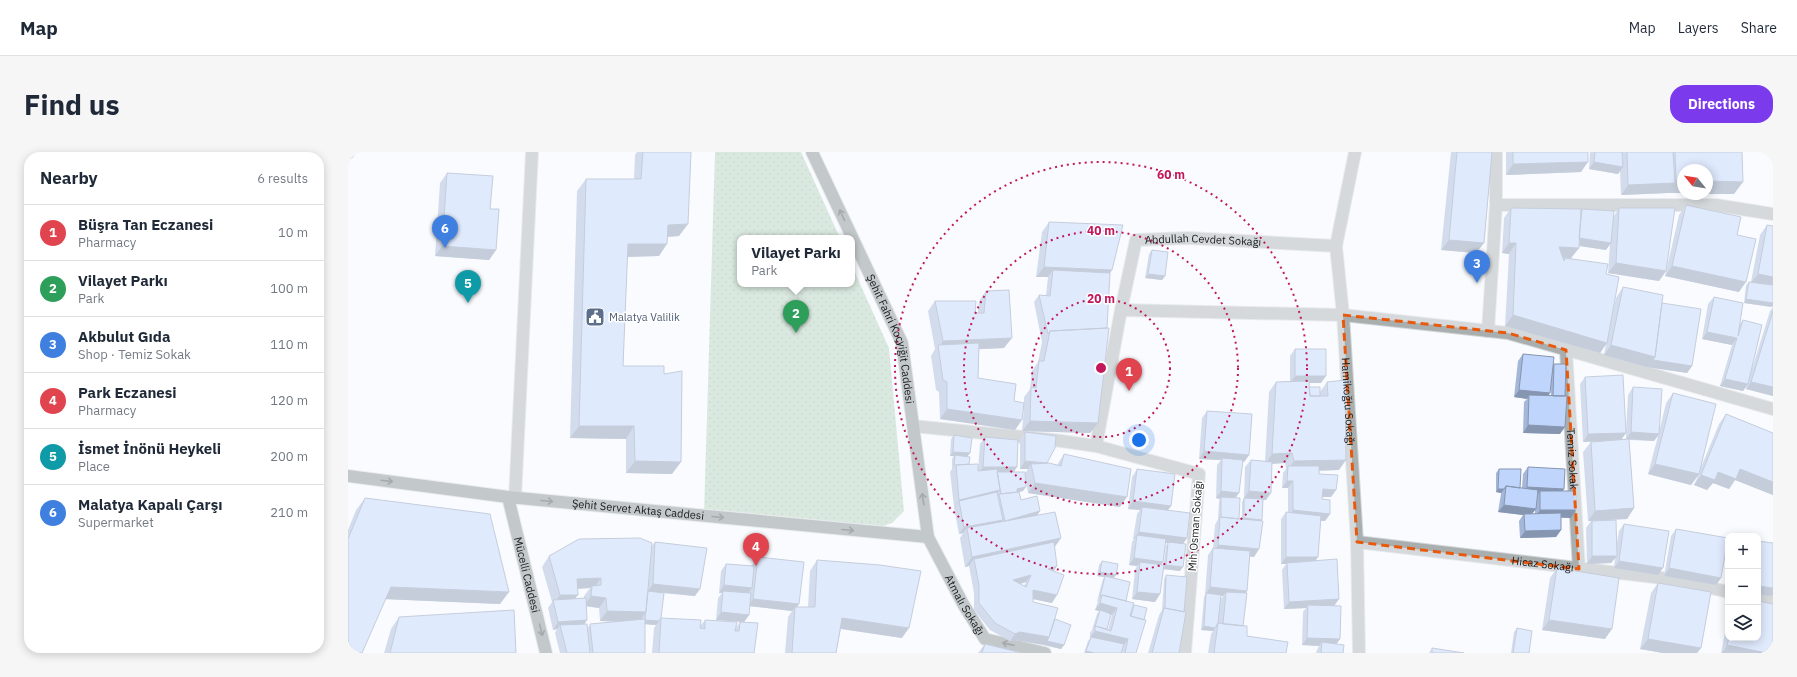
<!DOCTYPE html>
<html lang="en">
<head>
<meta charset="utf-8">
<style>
  :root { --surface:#fff; --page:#f6f6f7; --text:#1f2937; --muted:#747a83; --line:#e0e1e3; --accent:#7c3aed }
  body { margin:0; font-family:"IBM Plex Sans",sans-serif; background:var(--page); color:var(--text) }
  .controls { position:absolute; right:12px; bottom:12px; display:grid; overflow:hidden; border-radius:8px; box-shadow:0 2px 10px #0003 }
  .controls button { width:36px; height:36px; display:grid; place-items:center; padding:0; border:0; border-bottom:1px solid var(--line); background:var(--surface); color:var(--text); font:20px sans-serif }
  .compass { position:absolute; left:1329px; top:12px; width:36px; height:36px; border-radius:50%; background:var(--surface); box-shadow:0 2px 10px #0003; rotate:300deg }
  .you { position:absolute; left:791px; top:288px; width:14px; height:14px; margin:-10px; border:3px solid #fff; border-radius:50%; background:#1a73e8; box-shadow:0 0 0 6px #1a73e833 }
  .badge { display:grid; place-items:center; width:26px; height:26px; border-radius:50%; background:var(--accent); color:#fff; font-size:13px; font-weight:700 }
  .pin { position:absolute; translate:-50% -33px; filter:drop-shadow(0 1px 2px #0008) }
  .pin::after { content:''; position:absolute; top:21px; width:14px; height:12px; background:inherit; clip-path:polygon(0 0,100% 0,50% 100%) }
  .popup { position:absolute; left:389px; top:83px; width:118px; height:52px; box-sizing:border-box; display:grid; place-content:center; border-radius:8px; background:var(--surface); filter:drop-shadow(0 1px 3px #0005); font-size:13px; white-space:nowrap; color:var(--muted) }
  .popup b { font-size:15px; color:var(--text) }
  .popup::after { content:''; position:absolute; left:50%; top:100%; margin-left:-8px; border:8px solid transparent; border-top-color:var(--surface) }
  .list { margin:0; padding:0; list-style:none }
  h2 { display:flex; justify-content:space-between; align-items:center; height:52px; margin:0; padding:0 16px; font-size:17px }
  h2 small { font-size:13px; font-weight:400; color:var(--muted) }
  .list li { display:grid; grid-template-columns:26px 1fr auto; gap:12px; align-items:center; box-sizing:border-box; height:56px; padding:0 16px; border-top:1px solid var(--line) }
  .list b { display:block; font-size:15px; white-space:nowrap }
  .list p { margin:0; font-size:13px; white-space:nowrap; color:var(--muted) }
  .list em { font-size:13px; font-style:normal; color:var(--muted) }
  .icon { flex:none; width:22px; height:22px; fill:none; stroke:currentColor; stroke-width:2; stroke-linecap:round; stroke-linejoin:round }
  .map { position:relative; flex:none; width:1425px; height:501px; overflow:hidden; border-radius:16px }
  header { display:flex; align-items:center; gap:24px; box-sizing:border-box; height:56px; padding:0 20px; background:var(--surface); border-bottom:1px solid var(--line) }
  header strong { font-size:19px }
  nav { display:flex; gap:22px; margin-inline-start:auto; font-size:14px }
  .intro { display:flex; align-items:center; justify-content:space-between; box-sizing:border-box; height:96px; padding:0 24px }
  h1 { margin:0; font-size:28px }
  .button { padding:10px 18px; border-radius:16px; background:var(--accent); color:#fff; font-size:14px; font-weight:700 }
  main { display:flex; gap:24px; padding:0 24px }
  aside { flex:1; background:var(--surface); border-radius:16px; box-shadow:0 2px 10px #0003 }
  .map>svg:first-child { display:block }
  .park { fill:url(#park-dots) }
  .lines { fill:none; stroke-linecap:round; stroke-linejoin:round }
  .service-casing { stroke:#d5d7db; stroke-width:14 }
  .pedestrian-casing { stroke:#d5d7db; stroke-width:14 }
  .minor-casing { stroke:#d5d7db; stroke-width:14 }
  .tertiary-casing { stroke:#d5d7db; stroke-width:14 }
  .secondary-casing { stroke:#d5d7db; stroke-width:14 }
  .service { stroke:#a9afaf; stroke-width:12 }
  .pedestrian { stroke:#a9afaf; stroke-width:12 }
  .minor { stroke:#a9afaf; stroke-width:12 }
  .tertiary { stroke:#a9afaf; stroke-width:12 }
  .secondary { stroke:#828b8b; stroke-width:12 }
  .wall { fill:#a5b7d8; fill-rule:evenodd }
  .shaded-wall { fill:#8695b0 }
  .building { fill:#c0d5fb; stroke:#8695b0; fill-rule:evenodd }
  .oneway { stroke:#424748 }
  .marked { fill:none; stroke:#e8590c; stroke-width:3; stroke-dasharray:8 5; stroke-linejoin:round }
  .ring { fill:none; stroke:#c2185b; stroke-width:2; stroke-dasharray:2 4 }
  .labels { text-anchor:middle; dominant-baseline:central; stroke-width:3; stroke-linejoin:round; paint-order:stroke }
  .street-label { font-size:11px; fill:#17191c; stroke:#fff }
  .service-label { font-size:11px; fill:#4e5e75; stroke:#fff; text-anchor:start }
  .centre { fill:#c2185b; stroke:#fff; stroke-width:2 }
  .ring-label { font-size:12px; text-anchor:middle; font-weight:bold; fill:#c2185b; stroke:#fff; stroke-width:3; stroke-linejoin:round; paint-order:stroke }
</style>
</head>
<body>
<header>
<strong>Map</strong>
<nav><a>Map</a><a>Layers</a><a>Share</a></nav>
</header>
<div class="intro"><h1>Find us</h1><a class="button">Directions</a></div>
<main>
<aside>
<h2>Nearby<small>6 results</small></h2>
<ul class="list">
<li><span class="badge" style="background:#e0444e">1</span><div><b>Büşra Tan Eczanesi</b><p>Pharmacy</p></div><em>10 m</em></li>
<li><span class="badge" style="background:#2e9e5b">2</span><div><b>Vilayet Parkı</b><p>Park</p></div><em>100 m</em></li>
<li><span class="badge" style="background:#3f7fe0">3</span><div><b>Akbulut Gıda</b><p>Shop · Temiz Sokak</p></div><em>110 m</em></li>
<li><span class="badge" style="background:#e0444e">4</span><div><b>Park Eczanesi</b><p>Pharmacy</p></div><em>120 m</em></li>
<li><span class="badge" style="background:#0f9aa8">5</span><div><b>İsmet İnönü Heykeli</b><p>Place</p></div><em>200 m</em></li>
<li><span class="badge" style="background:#3f7fe0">6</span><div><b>Malatya Kapalı Çarşı</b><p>Supermarket</p></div><em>210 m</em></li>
</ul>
</aside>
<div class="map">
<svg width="1425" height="501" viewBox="0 0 1425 501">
  <defs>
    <pattern id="park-dots" width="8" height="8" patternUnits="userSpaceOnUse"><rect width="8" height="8" fill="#b3d2bb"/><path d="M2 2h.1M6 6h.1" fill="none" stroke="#99b4a0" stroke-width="1.8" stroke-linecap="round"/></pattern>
  </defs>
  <rect width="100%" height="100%" fill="#f9fbff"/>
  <!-- park -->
  <path class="park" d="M367,0H453L492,86H392V132H504V114L541,196L556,359L544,371L530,376L356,362Z"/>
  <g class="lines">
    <!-- service casing -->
    <g class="service-casing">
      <path id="service" d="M167,346L184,0"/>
    </g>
    <!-- pedestrian casing -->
    <g class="pedestrian-casing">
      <path id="pedestrian" d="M773,158L995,163"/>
    </g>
    <!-- minor casing -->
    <g class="minor-casing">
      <g id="minor">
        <path d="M1148,0V53H1368L1425,62"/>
        <path d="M1140,179L1148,53"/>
        <path id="s1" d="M1218,198L1231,417"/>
        <path d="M565,274L706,288L748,294L851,322L837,501"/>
        <path id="s2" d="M748,294L773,158L788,88L840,86L988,94"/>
        <path id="s3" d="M1009,390L1331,428L1380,440"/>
        <path d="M1410,446L1425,450"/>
      </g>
    </g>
    <!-- tertiary casing -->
    <g class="tertiary-casing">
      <g id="tertiary">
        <path id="s4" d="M1007,0L988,94L995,163L1009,390L1011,501"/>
        <path d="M995,163L1160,181L1425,257"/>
      </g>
    </g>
    <!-- secondary casing -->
    <g class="secondary-casing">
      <g id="secondary">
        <path id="s5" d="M464,0L554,191L580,385L615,452L637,487L697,501"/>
        <path d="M0,1V0"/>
        <path id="s6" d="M0,324L160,345L580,385"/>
        <path id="s7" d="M160,345L198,501"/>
      </g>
    </g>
    <!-- service -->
    <use href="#service" class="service"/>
    <!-- pedestrian -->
    <use href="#pedestrian" class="pedestrian"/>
    <!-- minor -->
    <use href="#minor" class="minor"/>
    <!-- tertiary -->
    <use href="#tertiary" class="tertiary"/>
    <!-- secondary -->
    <use href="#secondary" class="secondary"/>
  </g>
  <!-- wall -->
  <path class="wall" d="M289,0H343L331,84L320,85L311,104L279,105L275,214L316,222L324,322L278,321V287L222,286L229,39L238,27H286L287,3Z
    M1103,0H1144L1136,91L1128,101L1093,98Z
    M1158,0H1240L1233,20L1158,23Z
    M1242,0H1394L1386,42H1359V18H1335V41H1320L1273,43L1272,19L1270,22L1241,17Z
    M99,21L142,57L148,98L141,108L87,104L92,31Z
    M1338,53L1389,83L1391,140L1317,124L1331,63Z
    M1163,56L1232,59L1234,57L1266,64L1271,56L1318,119L1311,129L1260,121L1262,92L1258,98L1231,94V96L1223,106L1258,122L1263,167L1268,146L1275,135L1314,151L1344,214L1339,221L1299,215L1256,203L1258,192L1252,201L1157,174L1161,102L1154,101L1156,66Z
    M701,70L764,118L762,121L750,271L742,281L674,279L676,256L667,278L592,267L591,240L588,238L583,204L587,197L580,159L587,149L627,161H630L631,149L638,139L656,196L631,197L630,226L666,249L676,251V245L682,237L684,219L690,210L694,190L686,150L691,143H698L700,125H688L694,80Z
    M1419,73L1424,155L1396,151L1398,133L1401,130H1403L1412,83Z
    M804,98L817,124L814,128L797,126L801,102Z
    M1366,145L1391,173L1395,168L1403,220L1422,159L1425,155V244L1398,237L1399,234L1395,239L1372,234L1384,193L1354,187L1360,152Z
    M947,197L973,231H961V235L972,244V240L979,230L991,318L971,319V322L988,338L983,345H974V347L982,362L977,369H973L968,409L991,447L986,454L992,487L988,492L995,501H968L969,498L971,494L954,493L955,460L958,456L936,457L934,418L938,412H933V367L938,360H940V336H934L935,321L938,317L937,311L924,312L918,348H915L914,368L911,397L906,405L902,404L895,474L899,484L938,501H860L863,482L865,479L853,478L856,445L857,443L860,403L865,396L867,373L870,367L871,349L872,347L868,346L869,313L873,308L851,307L854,266L859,259L901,303L896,310H894L891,341L887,346L891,367H894V350L896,346H897H896L897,315L903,308L917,309L921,240L928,230L942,229V204ZM873,444H875L873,447L870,471Z
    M1175,202L1205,214L1206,212L1212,282L1175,281L1176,250L1179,247L1166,245L1170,209ZM1203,229V244L1200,243L1202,241Z
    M1237,225L1278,280L1280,243L1285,235L1312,276L1318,251L1325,241L1351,320L1371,272L1378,262L1425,281V343L1387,328L1381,337L1365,331L1359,338L1346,333L1350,324L1343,333L1300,322L1310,284L1306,289L1281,288L1286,356L1279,367L1252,368L1268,397L1271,379L1276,372L1310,423L1266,416L1267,406L1263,411L1239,412L1238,376L1243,369H1240L1235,300L1243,290L1254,289L1235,290L1232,232ZM1278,281V287L1273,288Z
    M677,280L699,311L709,313L716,302L772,355L680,341L678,329L675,339L671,340L673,348L692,359L689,364L713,386L706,395L704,451L685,447V450L707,467L716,493L713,497L696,493L667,488L662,489L642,478L626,458V441L621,414L617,415L612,386L615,381L611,382L606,356V355L602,320L604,317V307L606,304H602L603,287L606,283L622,301L619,304L621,312L630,318L632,292L637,285L666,320L677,321L680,317H672V288ZM678,430L676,434L672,432Z
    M1180,315L1216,337L1215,339L1223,366L1213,365V378L1208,385L1172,386L1171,369L1175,363L1150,360L1153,342V341L1148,340V321L1151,317L1172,336H1174L1175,322ZM1187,358V362H1184Z
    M789,317L823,354L819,358L839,386L835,392L832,419L815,417L818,394L820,391H818L815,410L813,413L812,442L807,450L784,447L787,418L789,414L781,413L784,390L786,387H785L789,362L792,358L780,357L784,325Z
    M17,346L152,452L37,447L0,501V378L8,358Z
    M1328,377L1368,433L1316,424L1323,384Z
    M307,390L347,444L312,441L313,466L352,474L357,468L387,477L392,470L406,501H304L306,476L308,473L297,472V501H212L207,481L209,477L205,478L200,456L204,450L194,415L201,404L303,395ZM242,436L236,444V447H226L229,437ZM239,454L251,456L252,469L273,470L242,472L240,476L236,472Z
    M410,405L451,452L449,455H460L462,419L469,408L554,486L493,477L488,501H437L440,465L444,459L402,454L401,463L396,470L368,468L370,446L374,441H371L373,419L378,412L404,414L405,412Z
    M754,409L768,423L766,426L778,449L785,455L786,453L796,468L788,501H736L740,489L742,487V481L744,478L749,462L751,459L747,458L750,449H749L755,427L756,425L749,424L751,413ZM763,463H764L760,478L759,477Z
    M1380,414V437L1376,436Z
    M1209,416L1257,487L1194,478L1202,426Z
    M818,423L831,501H800L811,463L814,458L816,427Z
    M1310,431L1353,496L1349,501H1315L1292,497L1303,441Z
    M51,465L168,501H36L43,477Z
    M1380,465V486H1410L1425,501H1373Z
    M1169,476L1181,501H1163L1166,480Z
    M637,492L674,501H630Z
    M1084,496L1116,501H1081Z"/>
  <!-- shaded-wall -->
  <path class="shaded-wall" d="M1240,10L1233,20L1158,23L1165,12Z
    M1246,10L1275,15L1270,22L1241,17Z
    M1328,28L1335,29V41H1320L1273,43L1280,33L1327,31Z
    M1359,29L1395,30L1386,42H1359Z
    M340,72L331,84L312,85L320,73Z
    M1231,86L1263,91L1258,98L1226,93Z
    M1101,88L1136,91L1128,101L1093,98Z
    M1161,91H1168L1161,102L1154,101Z
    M280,92H319L311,104L271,105Z
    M94,94L148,98L141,108L87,104Z
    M1211,95L1231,96L1223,106L1204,105Z
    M1268,111L1318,119L1311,129L1260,121Z
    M1324,114L1398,130L1391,140L1317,124Z
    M696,115L764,118L757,128L705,118L700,125H688Z
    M800,122L817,124L814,128L797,126Z
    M1410,122L1425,125V136L1402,132Z
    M1398,147L1425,151V154L1424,155L1396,151Z
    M1165,163L1259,191L1252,201L1157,174Z
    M1359,180L1389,186L1384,193L1354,187Z
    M664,186L656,196L591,199L590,196L595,189Z
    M1263,193L1307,205L1299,215L1256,203Z
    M1305,208L1344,214L1339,221L1299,215Z
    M947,224H978L973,231H942Z
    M1377,227L1400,232L1395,239L1372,234Z
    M1403,230L1425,235V244L1398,237Z
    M1171,238L1202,241L1197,249L1181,243L1179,247L1166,245Z
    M599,257L674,268L667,278L592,267Z
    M682,269L750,271L742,281L674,279Z
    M1180,273L1217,275L1212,282L1175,281Z
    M231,274H286L278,287L222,286Z
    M1283,280L1311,282L1306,289L1278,287Z
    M1278,281L1273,288L1235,290L1240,282Z
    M856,299L901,303L896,310L874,309V306L873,308L851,307Z
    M605,300L622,301L619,305L602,304Z
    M944,301L937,311L917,312L924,302Z
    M998,308L991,318L940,319V318L946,309Z
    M287,309L333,310L324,322L278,321Z
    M677,309L699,312H683L680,317H672Z
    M1307,312L1351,322L1343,333L1300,322Z
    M635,315H669L664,323L630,322Z
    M1392,317L1425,330V343L1387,328L1381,337L1365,331L1359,338L1346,333L1353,323Z
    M939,329H945L940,336H934Z
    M687,331L779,345L772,355L680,341Z
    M678,335L675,339L666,341L669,337Z
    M1179,335L1216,337L1211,344L1192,339L1189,343L1174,342Z
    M975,337L988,338L983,345H970Z
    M1150,337H1156L1153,341L1148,340Z
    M652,338L646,345L611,349L606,355L611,348Z
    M873,339L891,341L886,348L873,345L872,347L868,346Z
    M901,339L923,341L918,348L896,346Z
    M785,349L823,354L818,361L794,355L792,358L780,357Z
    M1156,353L1188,357L1182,364L1176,362L1175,363L1150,360Z
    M1286,356L1279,367L1240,369L1247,359Z
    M945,358L982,362L977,369L940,366Z
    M1192,358H1228L1223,366L1187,365Z
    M692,359L687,366L652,376L657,369Z
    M896,366L914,368L911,372L894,370Z
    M655,368L650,376H619L615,381L611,382L616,375Z
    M1213,378L1208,385L1172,386L1177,379Z
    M791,380L839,386L834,393L820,390V391L789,387V383L786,387H785Z
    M713,386L706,396L626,407L621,414L617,415L624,405Z
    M870,393L911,397L906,405L865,401Z
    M1244,404H1269L1263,411L1239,412Z
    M938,405H970L965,412L939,411L938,412H933Z
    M786,406L815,410L810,417L792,410L789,414L781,413Z
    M1271,409L1315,416L1310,423L1266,416Z
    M818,413L835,415L832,419L815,417Z
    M709,414L704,422L700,417Z
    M1321,416L1373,426L1368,433L1316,424Z
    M752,420L768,423L765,427L757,424L756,425L749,424Z
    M683,423L678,430L660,436L665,428Z
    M253,426L246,436L244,434L242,436L222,437L229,427Z
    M1380,430V437L1376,436Z
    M305,432L352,437L347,444L300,439Z
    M376,433L404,436L399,443L375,439L374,441H371Z
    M1410,434L1425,436V443L1424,444L1410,442Z
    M43,435L161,440L152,452L34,447Z
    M862,435L899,439L894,446L878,440L875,444L858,443V441L857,443Z
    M685,438L709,443L704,451L680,446Z
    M789,440L812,442L807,450L784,447Z
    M212,443H230L222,453L206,451Z
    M243,444L258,446L251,456L236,454Z
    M405,447L451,452L446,459L447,455L444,459L400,454Z
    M991,447L986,454L960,453L958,456L936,457L941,450Z
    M752,451L769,456L764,463L751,460L752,458L751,459L747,458Z
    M259,459L298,460L291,470L252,469Z
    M373,460L401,463L396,470L368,468Z
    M494,466L561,476L554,486L487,476Z
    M239,468L234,476L212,473L209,477L205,478L210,470Z
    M297,468L311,469L308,473L294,472Z
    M1201,468L1264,477L1257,487L1194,478Z
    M856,474L867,476L865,479L853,478Z
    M747,479L780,487L775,495L743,485L741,487Z
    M672,480L701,485L716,493L713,497L696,493L667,488L662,489L667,482Z
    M959,486L992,487L987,494L974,490L971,494L954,493Z
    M1300,487L1353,496L1349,501H1315L1292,497Z
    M1379,493L1419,501H1374Z
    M738,499L747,501H737Z"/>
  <!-- building -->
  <path class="building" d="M295,0H343L340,72L320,73L319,92H280L275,214H316V222L334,219L333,310L287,309L286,274H231L238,27H293Z
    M1109,0H1144L1136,91L1101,88Z
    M1165,0H1240V10L1165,12Z
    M1247,0H1274L1275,15L1246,10Z
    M1279,0H1325L1327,31L1280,33Z
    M1327,0H1394L1395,30L1359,29V18H1335V29L1328,28Z
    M99,21L145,24L142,57H151L148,98L94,94Z
    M1338,53L1393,65L1389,83L1408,87L1398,130L1324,114Z
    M1163,56L1233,57L1231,96L1211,95L1216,109L1217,106L1260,112L1258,122L1271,125L1259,191L1165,163L1168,91H1161Z
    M1271,56H1327L1318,119L1268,111Z
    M1234,57L1266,59L1263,91L1231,86Z
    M701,70L775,73L764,118L696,115Z
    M1419,73L1425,74V125L1410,122Z
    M804,98L820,100L817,124L800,122Z
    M705,118L762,121L759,176L702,179L700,182L691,143L702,144Z
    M1401,130L1425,133V151L1398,147Z
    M1275,135L1315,143L1307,205L1263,193Z
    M661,138L664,186L595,189L587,149H628L627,161H636L638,139Z
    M1366,145L1395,151L1390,184L1395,168L1414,173L1400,232L1377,227L1389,186L1359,180Z
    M1314,151L1353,157L1344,214L1305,208L1307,205Z
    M1425,159V235L1403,230Z
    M761,176L750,271L682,269L683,235L688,236L691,209H696L702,179Z
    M631,191L630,226L668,232L666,249L676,251L674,268L599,257V230L595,228L590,193Z
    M947,197H978V224H947Z
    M1175,202L1206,205L1202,241L1171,238Z
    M1206,212H1218L1217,244H1205Z
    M1275,223L1278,281L1240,282L1237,225Z
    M997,228L998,308L946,309L944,301L924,302L928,230L961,229L962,244H980L979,230Z
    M961,235H972V244H962Z
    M1285,235L1314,237L1311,282L1283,280Z
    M1325,241L1368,252L1351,322L1307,312Z
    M1181,243L1219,244L1217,275L1180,273Z
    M859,259L904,262L901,303L856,299Z
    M1378,262L1425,281V330L1392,317L1388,327L1370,320L1367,328L1353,323Z
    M677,280L708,284L707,296L699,311L677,309Z
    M606,283L624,286L622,301L605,300Z
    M637,285L670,288L669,315H635Z
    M1281,287L1286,356L1247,359L1243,290Z
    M716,302L783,317L779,345L687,331L683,312L701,311L713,314Z
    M607,303L622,305L621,312L608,313H606Z
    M874,306L895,308L891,341L873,339Z
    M903,308L924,310L923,341L901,339Z
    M630,312V319L649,317L652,338L611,348L608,313Z
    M940,314H971V322L990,323L988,338L975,337L974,347L982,348V362L945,358V329H939Z
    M1180,315L1217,317L1216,337L1179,335Z
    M789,317L827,322L823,354L785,349Z
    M1151,317H1173L1172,336L1158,334L1156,337H1150Z
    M649,320H677L678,335L669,337V340L653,342Z
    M1158,334L1190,338L1188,357L1156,353Z
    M1192,339H1228V358H1192Z
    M649,340L655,368L616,375L611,349Z
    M671,340L673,348L689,344L692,359L657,369L651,342Z
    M873,345L892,346L891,367L873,365Z
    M17,346L142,362L161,440L43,435L14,501H0V387Z
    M896,346L915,347L914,368L896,366Z
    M794,355L842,361L839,386L791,380Z
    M707,360L713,386L624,405L619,376Z
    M938,360L973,364L970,405H938Z
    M1213,361V378L1177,379L1176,362Z
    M872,365L915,369L911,397L870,393Z
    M1268,368L1269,404H1244V369Z
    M1276,372L1321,379L1315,416L1271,409Z
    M1328,377L1380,386L1373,426L1321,416Z
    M789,383L818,387L815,410L786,406Z
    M292,386L304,391L298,460L259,459L258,446L243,444L244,434L253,433V426L229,427L230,443H212L201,404L231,387Z
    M1410,389L1425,391V436L1410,434Z
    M307,390L359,396L352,437L305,432Z
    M706,390L709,414L700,417L716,423L709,443L685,438V450L710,456L701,485L672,480L667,482L647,471L631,451V433L626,407ZM683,423L678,435L665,428Z
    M820,390L838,392L835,415L818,413Z
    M865,396L902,399L899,439L862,435Z
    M410,405L456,410L451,452L405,447Z
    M989,407L991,447L941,450L939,411Z
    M469,408L532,413L573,419L561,476L494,466L488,501H444L447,455H467Z
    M754,409L770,412L768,423L752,420Z
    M792,410L816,413L812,442L789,440Z
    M378,412L406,414L404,436L376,433Z
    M1209,416L1271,426L1264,477L1201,468Z
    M818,423L839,425L836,460L817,456Z
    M757,424L782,430L778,449L754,443L753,445H752Z
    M1310,431L1363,440L1353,496L1300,487Z
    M300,439L316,441L313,466L311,469L297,468V467Z
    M375,439L403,441L401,463L373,460Z
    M878,440L899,441L895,474L875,472Z
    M858,441L873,443L870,471L867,476L856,474Z
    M754,443L786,451L782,464L798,468L788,501H777L780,487L747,479V474L763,479L769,456L752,451Z
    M238,446L239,468L210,470L205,448Z
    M1410,449L1425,452V501H1419L1379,493L1381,486H1410Z
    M786,453L799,456L796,468L783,464Z
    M960,453L993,454L992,487L959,486Z
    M816,456L838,460L831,501H804Z
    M166,458L168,501H42L51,465Z
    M752,458L763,462L759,477L747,474V475Z
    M313,466L353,468L352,476L357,477V468L389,470L387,479H391L392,470L410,471L406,501H311Z
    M297,467V501H245L242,472Z
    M707,467L723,473L716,493L699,489L701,485Z
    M870,471L899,474V484L940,490L938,501H866Z
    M239,472L242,501H219L212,473Z
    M1169,476L1184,479L1181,501H1165Z
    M743,485L776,492L773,501H747L738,499Z
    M974,490L996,493L995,501H973Z
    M637,492L674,501H634Z
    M1084,496L1116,501H1084Z"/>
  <!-- one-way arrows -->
  <defs><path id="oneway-shaft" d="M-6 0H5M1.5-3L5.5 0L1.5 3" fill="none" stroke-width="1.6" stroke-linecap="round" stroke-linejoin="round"/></defs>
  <g class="oneway">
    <use href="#oneway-shaft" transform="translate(494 63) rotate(-115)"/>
    <use href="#oneway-shaft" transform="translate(39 329) rotate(7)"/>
    <use href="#oneway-shaft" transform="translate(575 347) rotate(-98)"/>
    <use href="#oneway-shaft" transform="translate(199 349) rotate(5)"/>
    <use href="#oneway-shaft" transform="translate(370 365) rotate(5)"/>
    <use href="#oneway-shaft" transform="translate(500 378) rotate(5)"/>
    <use href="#oneway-shaft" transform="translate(193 478) rotate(76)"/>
    <use href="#oneway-shaft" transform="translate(660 492) rotate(-167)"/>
  </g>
  <!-- marked area -->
  <path d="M0 0H1425V501H0ZM995,163L1160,181L1218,198L1231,417L1009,390Z" fill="#f9fbff" fill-opacity=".55" fill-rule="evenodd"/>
  <path class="marked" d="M995,163L1160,181L1218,198L1231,417L1009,390Z"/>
  <!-- distance rings -->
  <g class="ring">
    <circle cx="753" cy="216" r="69"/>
    <circle cx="753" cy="216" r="137"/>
    <circle cx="753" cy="216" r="206"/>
  </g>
  <!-- icons -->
  <defs>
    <g id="civic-square" transform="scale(1)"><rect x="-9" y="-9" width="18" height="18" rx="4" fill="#5c6f8a" stroke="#fff"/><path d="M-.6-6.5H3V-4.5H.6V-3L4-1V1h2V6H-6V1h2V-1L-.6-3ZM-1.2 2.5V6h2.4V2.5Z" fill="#fff"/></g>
  </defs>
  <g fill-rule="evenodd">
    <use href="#civic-square" x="247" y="165"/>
  </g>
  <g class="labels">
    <!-- street labels -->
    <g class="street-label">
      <text stroke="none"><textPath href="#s2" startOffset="277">Abdullah Cevdet Sokağı</textPath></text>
      <text stroke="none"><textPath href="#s5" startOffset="204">Şehit Fahri Koçyiğit Caddesi</textPath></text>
      <text stroke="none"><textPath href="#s4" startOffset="252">Hamikoğlu Sokağı</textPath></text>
      <text stroke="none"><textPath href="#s1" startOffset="109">Temiz Sokak</textPath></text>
      <text stroke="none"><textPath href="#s6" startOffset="292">Şehit Servet Aktaş Caddesi</textPath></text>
      <text transform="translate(847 374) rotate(-86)">Mıh Osman Sokağı</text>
      <text stroke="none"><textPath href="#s3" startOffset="187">Hicaz Sokağı</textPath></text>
      <text stroke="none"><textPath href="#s7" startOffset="80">Mücelli Caddesi</textPath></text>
      <text stroke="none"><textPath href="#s5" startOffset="484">Atmalı Sokağı</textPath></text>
    </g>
    <!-- service labels -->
    <g class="service-label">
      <text x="261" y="165">Malatya Valilik</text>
    </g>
  </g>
  <circle cx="753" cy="216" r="6" class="centre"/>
  <g class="ring-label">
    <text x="823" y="27">60 m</text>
    <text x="753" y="83">40 m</text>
    <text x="753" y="151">20 m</text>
  </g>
</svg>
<div class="controls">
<button>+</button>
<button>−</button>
<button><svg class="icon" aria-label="layers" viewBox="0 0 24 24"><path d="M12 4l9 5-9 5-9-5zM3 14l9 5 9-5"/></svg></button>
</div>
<svg class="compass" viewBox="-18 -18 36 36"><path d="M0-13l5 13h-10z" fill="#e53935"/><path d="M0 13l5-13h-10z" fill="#747a83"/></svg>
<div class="you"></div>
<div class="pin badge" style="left:781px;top:239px;background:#e0444e">1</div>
<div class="pin badge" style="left:448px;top:181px;background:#2e9e5b">2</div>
<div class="popup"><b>Vilayet Parkı</b>Park</div>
<div class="pin badge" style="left:1129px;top:131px;background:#3f7fe0">3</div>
<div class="pin badge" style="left:408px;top:414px;background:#e0444e">4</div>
<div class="pin badge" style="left:120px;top:151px;background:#0f9aa8">5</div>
<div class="pin badge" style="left:97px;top:96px;background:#3f7fe0">6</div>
</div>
</main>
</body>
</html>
